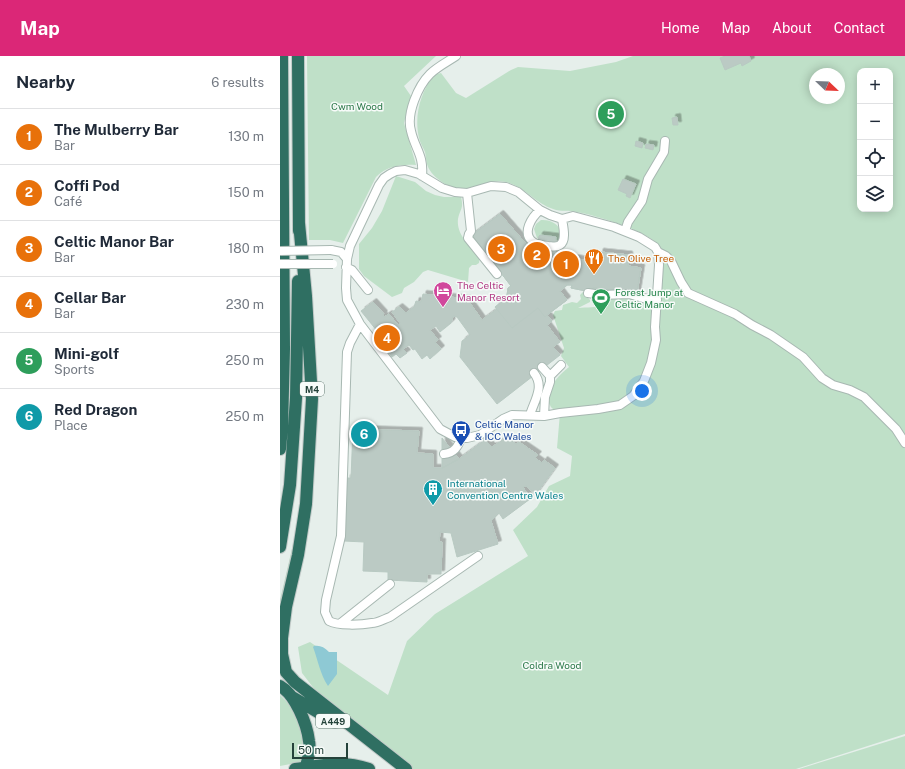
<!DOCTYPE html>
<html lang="en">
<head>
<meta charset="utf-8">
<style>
  :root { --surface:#fff; --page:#f2f2f3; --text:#1f2937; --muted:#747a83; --line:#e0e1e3; --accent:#db2777 }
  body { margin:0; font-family:"Public Sans",sans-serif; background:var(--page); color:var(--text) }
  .controls { position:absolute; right:12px; top:12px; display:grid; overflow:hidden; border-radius:8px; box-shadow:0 2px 10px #0003 }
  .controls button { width:36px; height:36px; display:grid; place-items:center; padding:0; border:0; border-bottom:1px solid var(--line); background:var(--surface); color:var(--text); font:20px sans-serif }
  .compass { position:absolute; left:529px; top:12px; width:36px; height:36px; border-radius:50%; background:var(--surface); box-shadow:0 2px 10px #0003; rotate:113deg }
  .scale { position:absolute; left:12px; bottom:10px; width:56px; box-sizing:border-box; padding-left:4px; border:2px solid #24423a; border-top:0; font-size:11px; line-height:14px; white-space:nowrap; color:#24423a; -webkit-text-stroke:3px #f7fbf9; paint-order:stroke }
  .you { position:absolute; left:362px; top:335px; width:14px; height:14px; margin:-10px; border:3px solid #fff; border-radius:50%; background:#1a73e8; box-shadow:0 0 0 6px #1a73e833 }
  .badge { display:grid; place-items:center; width:26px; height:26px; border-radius:50%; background:var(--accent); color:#fff; font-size:13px; font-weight:700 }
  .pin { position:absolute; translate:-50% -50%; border:2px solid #fff; box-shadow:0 1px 4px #0006 }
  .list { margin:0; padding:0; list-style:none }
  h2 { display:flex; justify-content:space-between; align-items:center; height:52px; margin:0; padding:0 16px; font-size:17px }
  h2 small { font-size:13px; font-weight:400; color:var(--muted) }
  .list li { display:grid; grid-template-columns:26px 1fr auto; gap:12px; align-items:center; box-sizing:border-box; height:56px; padding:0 16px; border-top:1px solid var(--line) }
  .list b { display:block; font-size:15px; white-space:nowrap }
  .list p { margin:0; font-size:13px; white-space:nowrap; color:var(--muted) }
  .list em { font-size:13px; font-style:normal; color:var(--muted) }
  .icon { flex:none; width:22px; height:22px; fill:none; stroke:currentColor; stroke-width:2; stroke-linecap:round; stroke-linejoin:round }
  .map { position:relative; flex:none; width:625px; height:713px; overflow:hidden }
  header { display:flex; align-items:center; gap:24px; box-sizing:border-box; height:56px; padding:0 20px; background:var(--accent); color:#fff }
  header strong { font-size:19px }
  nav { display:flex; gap:22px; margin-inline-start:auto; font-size:14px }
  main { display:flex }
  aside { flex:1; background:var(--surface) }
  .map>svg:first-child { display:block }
  .green { fill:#bfe0c8; fill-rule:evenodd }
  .water { fill:#8ec9d4 }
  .building { fill:#bbcac4; stroke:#b8c9c2; filter:url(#shadow) }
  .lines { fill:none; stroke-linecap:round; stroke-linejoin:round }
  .minor-casing { stroke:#a8b8b2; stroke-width:10 }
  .highway-casing { stroke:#c2cac8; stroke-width:14 }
  .minor { stroke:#fff; stroke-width:8 }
  .highway { stroke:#2f6f62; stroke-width:12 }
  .minor-bridge-casing { stroke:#a8b8b2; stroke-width:10; stroke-linecap:butt }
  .minor-bridge { stroke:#fff; stroke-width:8 }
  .labels { text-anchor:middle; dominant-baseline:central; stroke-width:3; stroke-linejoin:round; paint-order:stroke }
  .shield { fill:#f7fbf9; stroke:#637a73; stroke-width:1 }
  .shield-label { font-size:9px; font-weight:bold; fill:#24423a }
  .park-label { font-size:10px; fill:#2d7a4b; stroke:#f7fbf9 }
  .food-label { font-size:10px; fill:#c56008; stroke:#f7fbf9; text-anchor:start }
  .hotel-label { font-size:10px; fill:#b23c85; stroke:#f7fbf9; text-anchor:start }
  .leisure-label { font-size:10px; fill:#27864d; stroke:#f7fbf9; text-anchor:start }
  .transit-label { font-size:10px; fill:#164399; stroke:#f7fbf9; text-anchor:start }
  .culture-label { font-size:10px; fill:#0d838f; stroke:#f7fbf9; text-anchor:start }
</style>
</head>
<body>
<header>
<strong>Map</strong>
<nav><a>Home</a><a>Map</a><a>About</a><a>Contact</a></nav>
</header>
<main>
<aside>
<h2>Nearby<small>6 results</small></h2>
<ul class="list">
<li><span class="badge" style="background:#e8710a">1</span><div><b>The Mulberry Bar</b><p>Bar</p></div><em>130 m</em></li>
<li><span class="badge" style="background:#e8710a">2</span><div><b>Coffi Pod</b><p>Café</p></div><em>150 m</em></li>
<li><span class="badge" style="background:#e8710a">3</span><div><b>Celtic Manor Bar</b><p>Bar</p></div><em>180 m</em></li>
<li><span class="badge" style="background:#e8710a">4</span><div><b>Cellar Bar</b><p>Bar</p></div><em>230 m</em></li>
<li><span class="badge" style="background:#2e9e5b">5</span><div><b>Mini-golf</b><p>Sports</p></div><em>250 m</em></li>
<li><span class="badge" style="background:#0f9aa8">6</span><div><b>Red Dragon</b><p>Place</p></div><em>250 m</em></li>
</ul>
</aside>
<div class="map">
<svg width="625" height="713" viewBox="0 0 625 713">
  <defs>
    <filter id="shadow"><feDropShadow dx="3.5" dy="-3.5" stdDeviation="0" flood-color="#0004"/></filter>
  </defs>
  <rect width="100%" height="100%" fill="#e6efeb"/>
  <!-- green -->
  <path class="green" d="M27,0H156L124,30L131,40L124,67L136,109C121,108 107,110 96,121L63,187L50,184H29Z
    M353,0H625V678L516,713H131L42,643L22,617L18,591L30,586L108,639L127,585L155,558L248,500L233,474L257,451L269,430L290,420L292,400L277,392L280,357C277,355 271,353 270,349C268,346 269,343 269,340C272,326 279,319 289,311L281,300L284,292L273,259L275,255L282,254L283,249L292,246L297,247L301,243L300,239L303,236L310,244V246L298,252C306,251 318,252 323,249V246L325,242L342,239L369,247L371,253L374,269C377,252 388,205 380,191C372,176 315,159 297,156C289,154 281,156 273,153C256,148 245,131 226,126C218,124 208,126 199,129C193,131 187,135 179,133C167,131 150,120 147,108C146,104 146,100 145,96C143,91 140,87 139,82C134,60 140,37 154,19L161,17L176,37L186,42L231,14L238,11L290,15L336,6ZM580,15H610V153H580ZM535,18H559V42H535Z
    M116,120L135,126L146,135L155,139L164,141H181C184,153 180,153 178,163C176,179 191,191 200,201L199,207L196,209H192L189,212L188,226L148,214L143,216L134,226L124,232L122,237L112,241L84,220L79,213V188L92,172L102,155Z
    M261,164C272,163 286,171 278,184L274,185L257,182L254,173L256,168Z
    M21,440L17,479L0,553V544L14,484Z
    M0,639C19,656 26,681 21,706L0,710Z
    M625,680V713H519Z"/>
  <!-- water -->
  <path class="water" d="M34,590C40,589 44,591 49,596H57V618L48,630C40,618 38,604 33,591Z"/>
  <!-- building -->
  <path class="building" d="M445,0H469L471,5L462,10L461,7L445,14L440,2Z
    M397,61L398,69H393L392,62Z
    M356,85L363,87L362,92L355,90Z
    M366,88L374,89L373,94L365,92Z
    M343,123L356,128L350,142L346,140L347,138L338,134Z
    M220,158L253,196L279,199L283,201L319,206L320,196L349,199L348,210L361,212L357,237L313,232L311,236L291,232L292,229H287L280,235L287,244L267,259L265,261L258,252L232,272L215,251L228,241L227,239L228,232L231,230L192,179Z
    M220,158L253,196L279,199L283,201L319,206L320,196L349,199L348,210L361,212L357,237L313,232L311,236L291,232L292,229H287L280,235L287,244L267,259L272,265L267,269L280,286L273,291L280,299L217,348L180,301L182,285L190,279L177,261L173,260L171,267L160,276L156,270L150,274L158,284L155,286L161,293L150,303L147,299L142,303L135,293L133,294L129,289L123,293L127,297L120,302L116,298L112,301L107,294L110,291L81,255L93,246L104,258L103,259L104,261L109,258L118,269L120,267L112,256L119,251L126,257L134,251L136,245L141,246L143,238L187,243L202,264L217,253L215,251L228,241L227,239L228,232L231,230L192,179Z
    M260,179L276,181L275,195L279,199L253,196L257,192L259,180Z
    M73,373L139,375L137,397L153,398V412H162L179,403L205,384L212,391L227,381L236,388L239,386L258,399L255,402L262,407L264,404L275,412L256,438L246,430L243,431L250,443L223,463L219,457L211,465L218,488L177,501L171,477L160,476L159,486H162L161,518H147V526L108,524V516L83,515L84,486L64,485L67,422H71Z
    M162,382L179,403L162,412Z"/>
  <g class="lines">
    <!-- minor casing -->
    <g class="minor-casing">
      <path id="minor" d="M142,120C144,99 135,93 131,75C126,58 138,30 150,18C157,11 167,6 176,0
        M187,137L191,175L189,178L188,182L217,218
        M260,154C252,161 241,177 253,186C257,189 263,189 268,190C271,190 276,192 280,189C287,184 283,170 282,163
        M345,175L348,166L362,145L368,123L384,96L385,85
        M51,194L61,196L67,203
        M378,196L379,209L375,271L376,284L371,307L364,325L353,340L340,349L318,353L280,357L264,360L232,359L223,363L200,379L187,382L175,381L160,373L80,268L67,244L66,232L67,203L70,190L99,129L104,122L110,118L116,115L125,114L139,118L162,132L175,136L187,137L211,130L226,131L238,136L260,154L270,159L282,163L293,160L334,171L359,181L375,191L378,196L386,200L391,205L401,226L408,237L455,258L472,269L491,279L523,301L542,322L553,329L570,334L584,341L616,373L625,387
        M66,211L72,214L88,234
        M308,237L321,239L349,238L363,242L377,244
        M80,268L70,287L67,296L61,480L46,544L45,556L49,565C58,570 81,569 92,567C98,567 104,563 110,561L198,500
        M262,311L270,320V326L265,341L264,360
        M270,320L281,309
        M250,359C254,345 265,331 254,317
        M164,398C174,397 178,391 181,382
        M61,567L110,528"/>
    </g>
    <!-- highway casing -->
    <g class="highway-casing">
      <path id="highway" d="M18,0L19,175
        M19,167L26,240L32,343L26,448L18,499L6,551L2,582V598L6,616L15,626L126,713
        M0,393L2,372L4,293L2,0
        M0,491L10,429L16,342L18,225
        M0,630C15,638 27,668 29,685C31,694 28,704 25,713
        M12,641L55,666
        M15,713C43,709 62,704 89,713"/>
    </g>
    <!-- minor -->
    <use href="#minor" class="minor"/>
    <!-- highway -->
    <use href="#highway" class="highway"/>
    <!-- minor-bridge casing -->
    <g class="minor-bridge-casing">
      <path id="minor-bridge" d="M0,195L51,194
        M0,208H53"/>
    </g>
    <!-- minor-bridge -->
    <use href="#minor-bridge" class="minor-bridge"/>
  </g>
  <!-- icons -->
  <defs>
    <g id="restaurant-pin" transform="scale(1)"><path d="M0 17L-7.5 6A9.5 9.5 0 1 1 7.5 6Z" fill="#e8710a" stroke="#f7fbf9"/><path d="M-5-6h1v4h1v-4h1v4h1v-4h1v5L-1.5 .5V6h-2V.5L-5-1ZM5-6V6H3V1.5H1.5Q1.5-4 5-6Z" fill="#fff"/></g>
    <g id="hotel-pin" transform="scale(1)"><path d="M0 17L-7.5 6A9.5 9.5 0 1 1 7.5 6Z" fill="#d1479c" stroke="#f7fbf9"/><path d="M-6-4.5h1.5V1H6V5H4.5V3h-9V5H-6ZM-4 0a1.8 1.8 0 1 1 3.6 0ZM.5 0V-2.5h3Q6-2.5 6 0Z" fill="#fff"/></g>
    <g id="stadium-pin" transform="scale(1)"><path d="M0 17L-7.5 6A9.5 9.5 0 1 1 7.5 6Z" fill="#2e9e5b" stroke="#f7fbf9"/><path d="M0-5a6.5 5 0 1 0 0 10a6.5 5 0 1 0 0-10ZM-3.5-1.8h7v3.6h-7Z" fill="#fff"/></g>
    <g id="bus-pin" transform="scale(1)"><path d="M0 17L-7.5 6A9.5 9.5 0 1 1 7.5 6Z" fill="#1a4fb4" stroke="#f7fbf9"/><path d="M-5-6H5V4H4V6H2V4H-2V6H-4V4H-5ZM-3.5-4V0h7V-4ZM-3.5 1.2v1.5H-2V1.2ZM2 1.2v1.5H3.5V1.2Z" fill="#fff"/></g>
    <g id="building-pin" transform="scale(1)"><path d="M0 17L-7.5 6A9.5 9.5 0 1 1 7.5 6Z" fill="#0f9aa8" stroke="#f7fbf9"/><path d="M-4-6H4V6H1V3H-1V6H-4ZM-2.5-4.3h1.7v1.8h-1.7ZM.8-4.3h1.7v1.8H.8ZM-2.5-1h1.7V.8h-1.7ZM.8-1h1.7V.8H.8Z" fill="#fff"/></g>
  </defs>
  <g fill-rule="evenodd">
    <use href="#restaurant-pin" x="314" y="202"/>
    <use href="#hotel-pin" x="163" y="235"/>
    <use href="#stadium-pin" x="321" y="242"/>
    <use href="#bus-pin" x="181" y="374"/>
    <use href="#building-pin" x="153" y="433"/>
  </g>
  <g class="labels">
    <!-- shield labels -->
    <g class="shield">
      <rect x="20" y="326" width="24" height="14" rx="3"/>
      <rect x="36" y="658" width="34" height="14" rx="3"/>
    </g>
    <g class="shield-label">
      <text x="32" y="333">M4</text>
      <text x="53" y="665">A449</text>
    </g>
    <!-- park labels -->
    <g class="park-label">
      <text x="77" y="50">Cwm Wood</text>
      <text x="272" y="609">Coldra Wood</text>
    </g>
    <!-- food labels -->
    <g class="food-label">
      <text x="328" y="202">The Olive Tree</text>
    </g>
    <!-- hotel labels -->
    <g class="hotel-label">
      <text x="177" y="229">The Celtic<tspan x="177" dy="12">Manor Resort</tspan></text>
    </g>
    <!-- leisure labels -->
    <g class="leisure-label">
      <text x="335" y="236">Forest Jump at<tspan x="335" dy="12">Celtic Manor</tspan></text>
    </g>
    <!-- transit labels -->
    <g class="transit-label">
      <text x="195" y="368">Celtic Manor<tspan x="195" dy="12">&amp; ICC Wales</tspan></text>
    </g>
    <!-- culture labels -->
    <g class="culture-label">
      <text x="167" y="427">International<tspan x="167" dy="12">Convention Centre Wales</tspan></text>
    </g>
  </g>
</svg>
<div class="controls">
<button>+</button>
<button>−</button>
<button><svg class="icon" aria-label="locate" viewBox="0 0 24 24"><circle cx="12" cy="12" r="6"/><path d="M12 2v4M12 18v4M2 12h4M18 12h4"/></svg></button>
<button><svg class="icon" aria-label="layers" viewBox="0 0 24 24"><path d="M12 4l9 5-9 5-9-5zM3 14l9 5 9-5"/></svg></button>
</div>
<svg class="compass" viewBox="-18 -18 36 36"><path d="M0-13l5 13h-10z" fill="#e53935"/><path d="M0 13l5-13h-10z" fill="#747a83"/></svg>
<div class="scale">50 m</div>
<div class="you"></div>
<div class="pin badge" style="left:286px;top:208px;background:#e8710a">1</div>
<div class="pin badge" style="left:257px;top:199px;background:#e8710a">2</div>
<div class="pin badge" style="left:221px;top:193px;background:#e8710a">3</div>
<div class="pin badge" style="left:107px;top:282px;background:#e8710a">4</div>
<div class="pin badge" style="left:331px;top:58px;background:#2e9e5b">5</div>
<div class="pin badge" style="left:84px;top:378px;background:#0f9aa8">6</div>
</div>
</main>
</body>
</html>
